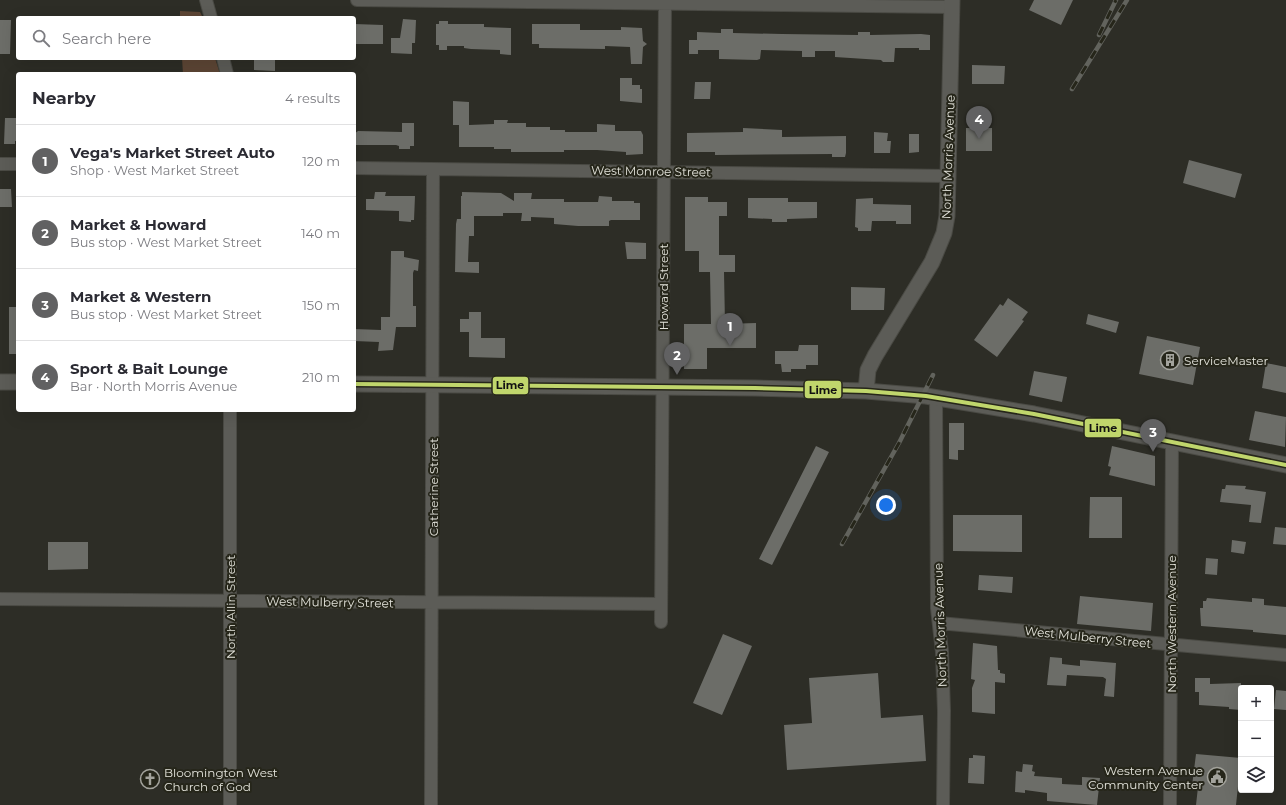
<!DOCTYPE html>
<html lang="en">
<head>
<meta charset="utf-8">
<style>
  :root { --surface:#fff; --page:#f7f7f7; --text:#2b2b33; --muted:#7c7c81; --line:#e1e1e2; --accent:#616162 }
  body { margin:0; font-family:Montserrat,sans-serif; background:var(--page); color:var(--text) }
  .controls { position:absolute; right:12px; bottom:12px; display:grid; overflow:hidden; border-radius:4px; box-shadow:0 4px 16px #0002 }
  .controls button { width:36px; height:36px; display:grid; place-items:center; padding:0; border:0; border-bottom:1px solid var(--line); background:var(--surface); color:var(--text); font:20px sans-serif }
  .you { position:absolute; left:886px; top:505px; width:14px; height:14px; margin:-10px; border:3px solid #fff; border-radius:50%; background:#1a73e8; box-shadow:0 0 0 6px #1a73e833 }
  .badge { display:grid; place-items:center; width:26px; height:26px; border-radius:50%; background:var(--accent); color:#fff; font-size:13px; font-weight:700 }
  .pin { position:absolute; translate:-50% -33px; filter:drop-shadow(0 1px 2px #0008) }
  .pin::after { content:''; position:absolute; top:21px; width:14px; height:12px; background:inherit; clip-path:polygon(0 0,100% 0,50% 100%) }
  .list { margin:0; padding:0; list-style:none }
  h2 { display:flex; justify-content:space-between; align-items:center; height:52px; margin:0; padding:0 16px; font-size:17px }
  h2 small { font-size:13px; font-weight:400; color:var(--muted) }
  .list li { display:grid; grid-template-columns:26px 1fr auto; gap:12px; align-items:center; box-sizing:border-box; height:72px; padding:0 16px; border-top:1px solid var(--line) }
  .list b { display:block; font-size:15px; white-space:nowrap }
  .list p { margin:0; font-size:13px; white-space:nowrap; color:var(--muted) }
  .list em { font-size:13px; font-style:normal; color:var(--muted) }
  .icon { flex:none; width:22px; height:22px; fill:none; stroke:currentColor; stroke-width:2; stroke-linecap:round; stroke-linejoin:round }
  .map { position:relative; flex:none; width:1286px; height:805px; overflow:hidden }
  .search { position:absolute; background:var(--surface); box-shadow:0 4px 16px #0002; left:16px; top:16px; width:340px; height:44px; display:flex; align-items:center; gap:10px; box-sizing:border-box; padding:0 14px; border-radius:4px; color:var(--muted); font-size:15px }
  .panel { position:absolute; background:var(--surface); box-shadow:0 4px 16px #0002; left:16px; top:72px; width:340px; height:340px; border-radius:4px }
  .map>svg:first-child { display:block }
  .green { fill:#5d4635 }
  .building { fill:#6c6d68 }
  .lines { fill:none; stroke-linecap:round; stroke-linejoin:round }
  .minor-casing { stroke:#4a4a44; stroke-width:14 }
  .tertiary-casing { stroke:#4a4a44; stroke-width:17 }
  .minor { stroke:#5c5c57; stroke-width:12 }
  .tertiary { stroke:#5c5c57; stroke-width:15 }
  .rail-casing { stroke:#62635d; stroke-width:4.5 }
  .rail { stroke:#26261a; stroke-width:3; stroke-dasharray:9; stroke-linecap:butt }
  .bus-1-casing { stroke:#26261a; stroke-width:7 }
  .bus-1 { stroke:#c0d66c; stroke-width:4 }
  .labels { text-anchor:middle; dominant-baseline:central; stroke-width:4; stroke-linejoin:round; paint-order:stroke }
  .street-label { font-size:12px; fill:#e3e3db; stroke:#26261a }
  .poi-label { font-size:12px; fill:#e3e3db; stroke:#26261a; text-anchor:start }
  .line-badge { stroke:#26261a; stroke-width:1.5 }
  .pale-badge-label { font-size:11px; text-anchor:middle; font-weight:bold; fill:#111 }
</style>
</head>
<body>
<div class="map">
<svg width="1286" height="805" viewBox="0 0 1286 805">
  <rect width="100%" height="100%" fill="#2d2d26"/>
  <!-- green -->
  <path class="green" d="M180,11L200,12L203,18H180Z
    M182,58H215L220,74H183Z"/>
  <!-- building -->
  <path class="building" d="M1034,0H1073L1061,25L1029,10Z
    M403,19L416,20L415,43H412V54L391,53V38H400Z
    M0,20H11L10,54H0Z
    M439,21H448V24H484V27L511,28V55L500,54V50L471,49L464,48V46H447V50H439V45H436V24H439Z
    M354,24L383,25V44H354Z
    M532,24H580V30H621V27L642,28L643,41L647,44L643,47L642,64H631L630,47L605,46V49L539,48V44H532Z
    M721,29H733V33L782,34L858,35V32H870V35L921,34L930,35V50H919V48H895L894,62H883L881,60L835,57V51H815V57H802V51L761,50L760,59L757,60L719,59V50H698V54H689V40H697V32L721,33Z
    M254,58H275V71L254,70Z
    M972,65L1005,66L1004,84H972Z
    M620,78H632V85H640V89H642V103L620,101Z
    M695,82H711L710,99H694Z
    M453,101L469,102V125L494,124V120H508L507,123H526V127H550V130H565V132H597V124L615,125V131H641L643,135V154L626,155V152L597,150H564V152H511V149H494V147H459V125H453Z
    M5,118H16L17,141H15V144H4Z
    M402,123H414V146H410V149H399V146L396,145H354V134L358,131L402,132Z
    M743,128L782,130V137L846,136V153L845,157H832V154L715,155V152H687V133L743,132Z
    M966,128H992V151H966Z
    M874,132L888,133L887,141H891L890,153H874Z
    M909,134H919V152L909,153Z
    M1189,160L1242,174L1235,198L1183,183Z
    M0,189H11L12,207H0Z
    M375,192H386L385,196H415L414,220H411V222L399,221V211L366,210V199H374Z
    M462,192L501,193L514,201V193H532L531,199H564V202H598L599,196L612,197V201H634V203H640V220H611L609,221V226H578L554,224V218L531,217V221H521L522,213H503V216H474V236H469L468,262H479V273L455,272L456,224L457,219H461V196H462Z
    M685,197H708V202H727V216H719V255H735V272H724L725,324L756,323V348H707V369H684V324H711L710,272H699V251H685Z
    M748,198H788V202H817V218L787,219V222H772V219L748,218Z
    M873,198V204L911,205V224H896V221H872L871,231H858V228L855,227L856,199Z
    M625,242L646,243V259H627Z
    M391,251H404V257L419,260L418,271L414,270L413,273V306H416V327H396L393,350L378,351L379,342L354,341V329L381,330V317H390Z
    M851,287L885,288L884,310H851Z
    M1008,298L1028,312L1022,320L1024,321L997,357L974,340L1000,304L1003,306Z
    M9,307H18V354H9Z
    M469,312H481V338H505V358L469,357V332H460V319H469Z
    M1088,314L1119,322L1116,333L1086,324Z
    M1147,336L1200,347L1193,385L1139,374Z
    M799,345H818V365H806V369H791V372H782L781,364H775V351H798Z
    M1266,363L1286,367V393L1262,388Z
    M1034,371L1067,377L1062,402L1029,395Z
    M1255,411L1286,417L1285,447L1249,440Z
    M949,423H964V450H958V460L949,459Z
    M816,446L829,452L772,565L759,559Z
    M1112,446L1155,456V486L1109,475L1111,467L1108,466Z
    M1226,485L1246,486L1245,489L1266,492L1261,523L1249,522L1251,505L1220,502L1222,489H1225Z
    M1090,497H1122V538H1089Z
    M953,515H1022V552L953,551Z
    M1275,527L1286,528V545L1273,544Z
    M1232,540L1246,542L1244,554L1231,552Z
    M48,542H88V569L48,570Z
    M1206,558L1218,559L1217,575L1205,574Z
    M979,575L1013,577L1012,593L978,590Z
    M1080,596L1153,603L1151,631L1077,624Z
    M1207,598L1252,602V598L1264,599V605L1286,607V635L1253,632V630L1201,626L1200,608H1203V601H1206Z
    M723,634L752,646L722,715L693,703Z
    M973,643L997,646L998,670H1000V673L1005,674V683L995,682V714L972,712V688L975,680L971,679Z
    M1050,657L1062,658V664L1080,666V660L1116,663L1114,697L1104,696L1106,679L1103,677L1067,675L1066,686L1047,685Z
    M878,673L881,718L923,715L926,761L787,770L784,725L812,723L809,678Z
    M1195,678H1210V684L1241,683V710L1229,709V707L1199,705V692H1195Z
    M1276,690L1286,691V710L1274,709Z
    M1196,754L1241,758L1236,805H1196L1198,787L1192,786Z
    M973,755L985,756L984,784L968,783L969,758H973Z
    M1023,764L1033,765L1032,771L1035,772L1034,776L1062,778V784L1082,785V777L1100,778L1097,805L1047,801V793L1025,790V793L1015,792L1016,771L1022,772Z"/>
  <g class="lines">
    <!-- minor casing -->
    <g class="minor-casing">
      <path id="minor" d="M206,0L211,18
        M357,0L951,7
        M223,58L227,74
        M0,164H18
        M354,168L948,176
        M936,397L937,608L942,652L944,711L943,805
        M230,410V805
        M0,599L661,604
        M661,622L665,0
        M939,623L1286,655
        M431,805L433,170
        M1170,805L1172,443"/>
    </g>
    <!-- tertiary casing -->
    <g class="tertiary-casing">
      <path id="tertiary" d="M0,382H18
        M354,384L755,388L866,391L926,396L1034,414L1286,465
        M866,391L868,370L875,356L932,262L944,233L947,216L948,176L952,0"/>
    </g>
    <!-- minor -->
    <use href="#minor" class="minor"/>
    <!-- tertiary -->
    <use href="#tertiary" class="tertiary"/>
    <!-- rail casing -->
    <g class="rail-casing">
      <path id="rail" d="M1099,35L1116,0
        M1072,89L1127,0
        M842,544L899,443L933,375"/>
    </g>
    <!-- rail -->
    <use href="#rail" class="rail"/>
    <!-- bus-1 casing -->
    <g class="bus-1-casing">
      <path id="bus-1" d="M354,384L755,388L866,391L926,396L1034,414L1286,465"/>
    </g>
    <!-- bus-1 -->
    <use href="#bus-1" class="bus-1"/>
  </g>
  <!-- icons -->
  <defs>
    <g id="building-ring" transform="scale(1)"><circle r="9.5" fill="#26261a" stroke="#a3a39c" stroke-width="1.5"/><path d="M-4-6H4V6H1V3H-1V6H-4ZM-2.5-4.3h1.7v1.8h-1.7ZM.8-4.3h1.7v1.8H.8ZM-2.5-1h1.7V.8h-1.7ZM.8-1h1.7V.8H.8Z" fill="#a3a39c"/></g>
    <g id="civic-ring" transform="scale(1)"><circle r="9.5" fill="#26261a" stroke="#a3a39c" stroke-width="1.5"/><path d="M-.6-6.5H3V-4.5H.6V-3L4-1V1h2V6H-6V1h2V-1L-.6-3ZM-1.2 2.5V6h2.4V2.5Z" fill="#a3a39c"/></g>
    <g id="church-ring" transform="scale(1)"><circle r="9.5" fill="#26261a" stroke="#a3a39c" stroke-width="1.5"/><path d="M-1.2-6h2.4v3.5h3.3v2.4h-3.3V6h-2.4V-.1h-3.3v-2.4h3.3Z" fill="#a3a39c"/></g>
  </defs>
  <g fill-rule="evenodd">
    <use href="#building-ring" x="1170" y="360"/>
    <use href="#civic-ring" x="1217" y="777"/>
    <use href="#church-ring" x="150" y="779"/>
  </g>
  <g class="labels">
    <!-- street labels -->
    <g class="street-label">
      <text transform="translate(948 157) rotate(-88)">North Morris Avenue</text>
      <text transform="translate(651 171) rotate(1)">West Monroe Street</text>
      <text transform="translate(663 287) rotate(-90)">Howard Street</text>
      <text transform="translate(433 487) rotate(-90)">Catherine Street</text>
      <text transform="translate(330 602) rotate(1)">West Mulberry Street</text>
      <text transform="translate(230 607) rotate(-90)">North Allin Street</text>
      <text transform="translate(1171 624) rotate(-90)">North Western Avenue</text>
      <text transform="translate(940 625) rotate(-92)">North Morris Avenue</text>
      <text transform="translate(1088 637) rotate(6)">West Mulberry Street</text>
    </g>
    <!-- poi labels -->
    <g class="poi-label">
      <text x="1184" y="360">ServiceMaster</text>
      <text x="1203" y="770" text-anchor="end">Western Avenue<tspan x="1203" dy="14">Community Center</tspan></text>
      <text x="164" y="772">Bloomington West<tspan x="164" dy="14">Church of God</tspan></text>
    </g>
  </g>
  <g class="line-badge">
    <rect x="492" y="376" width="37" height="19" rx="4" fill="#c0d66c"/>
    <rect x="804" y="380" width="38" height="19" rx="4" fill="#c0d66c"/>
    <rect x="1084" y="418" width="38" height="20" rx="4" fill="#c0d66c"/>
  </g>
  <g class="pale-badge-label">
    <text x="510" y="389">Lime</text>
    <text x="823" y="394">Lime</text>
    <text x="1103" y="432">Lime</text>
  </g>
</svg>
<div class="controls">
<button>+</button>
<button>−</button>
<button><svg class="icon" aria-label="layers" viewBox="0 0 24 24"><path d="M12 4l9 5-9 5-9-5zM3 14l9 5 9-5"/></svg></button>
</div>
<div class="you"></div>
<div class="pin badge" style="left:730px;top:346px">1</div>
<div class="pin badge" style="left:677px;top:375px">2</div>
<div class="pin badge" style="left:1153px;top:452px">3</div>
<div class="pin badge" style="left:979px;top:139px">4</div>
<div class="search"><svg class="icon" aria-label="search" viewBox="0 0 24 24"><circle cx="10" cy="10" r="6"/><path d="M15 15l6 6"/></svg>Search here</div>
<section class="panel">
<h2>Nearby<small>4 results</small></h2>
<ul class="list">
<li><span class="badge">1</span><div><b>Vega's Market Street Auto</b><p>Shop · West Market Street</p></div><em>120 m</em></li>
<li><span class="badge">2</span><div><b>Market &amp; Howard</b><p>Bus stop · West Market Street</p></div><em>140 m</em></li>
<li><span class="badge">3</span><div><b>Market &amp; Western</b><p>Bus stop · West Market Street</p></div><em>150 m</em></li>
<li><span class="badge">4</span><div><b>Sport &amp; Bait Lounge</b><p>Bar · North Morris Avenue</p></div><em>210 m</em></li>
</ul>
</section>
</div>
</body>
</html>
